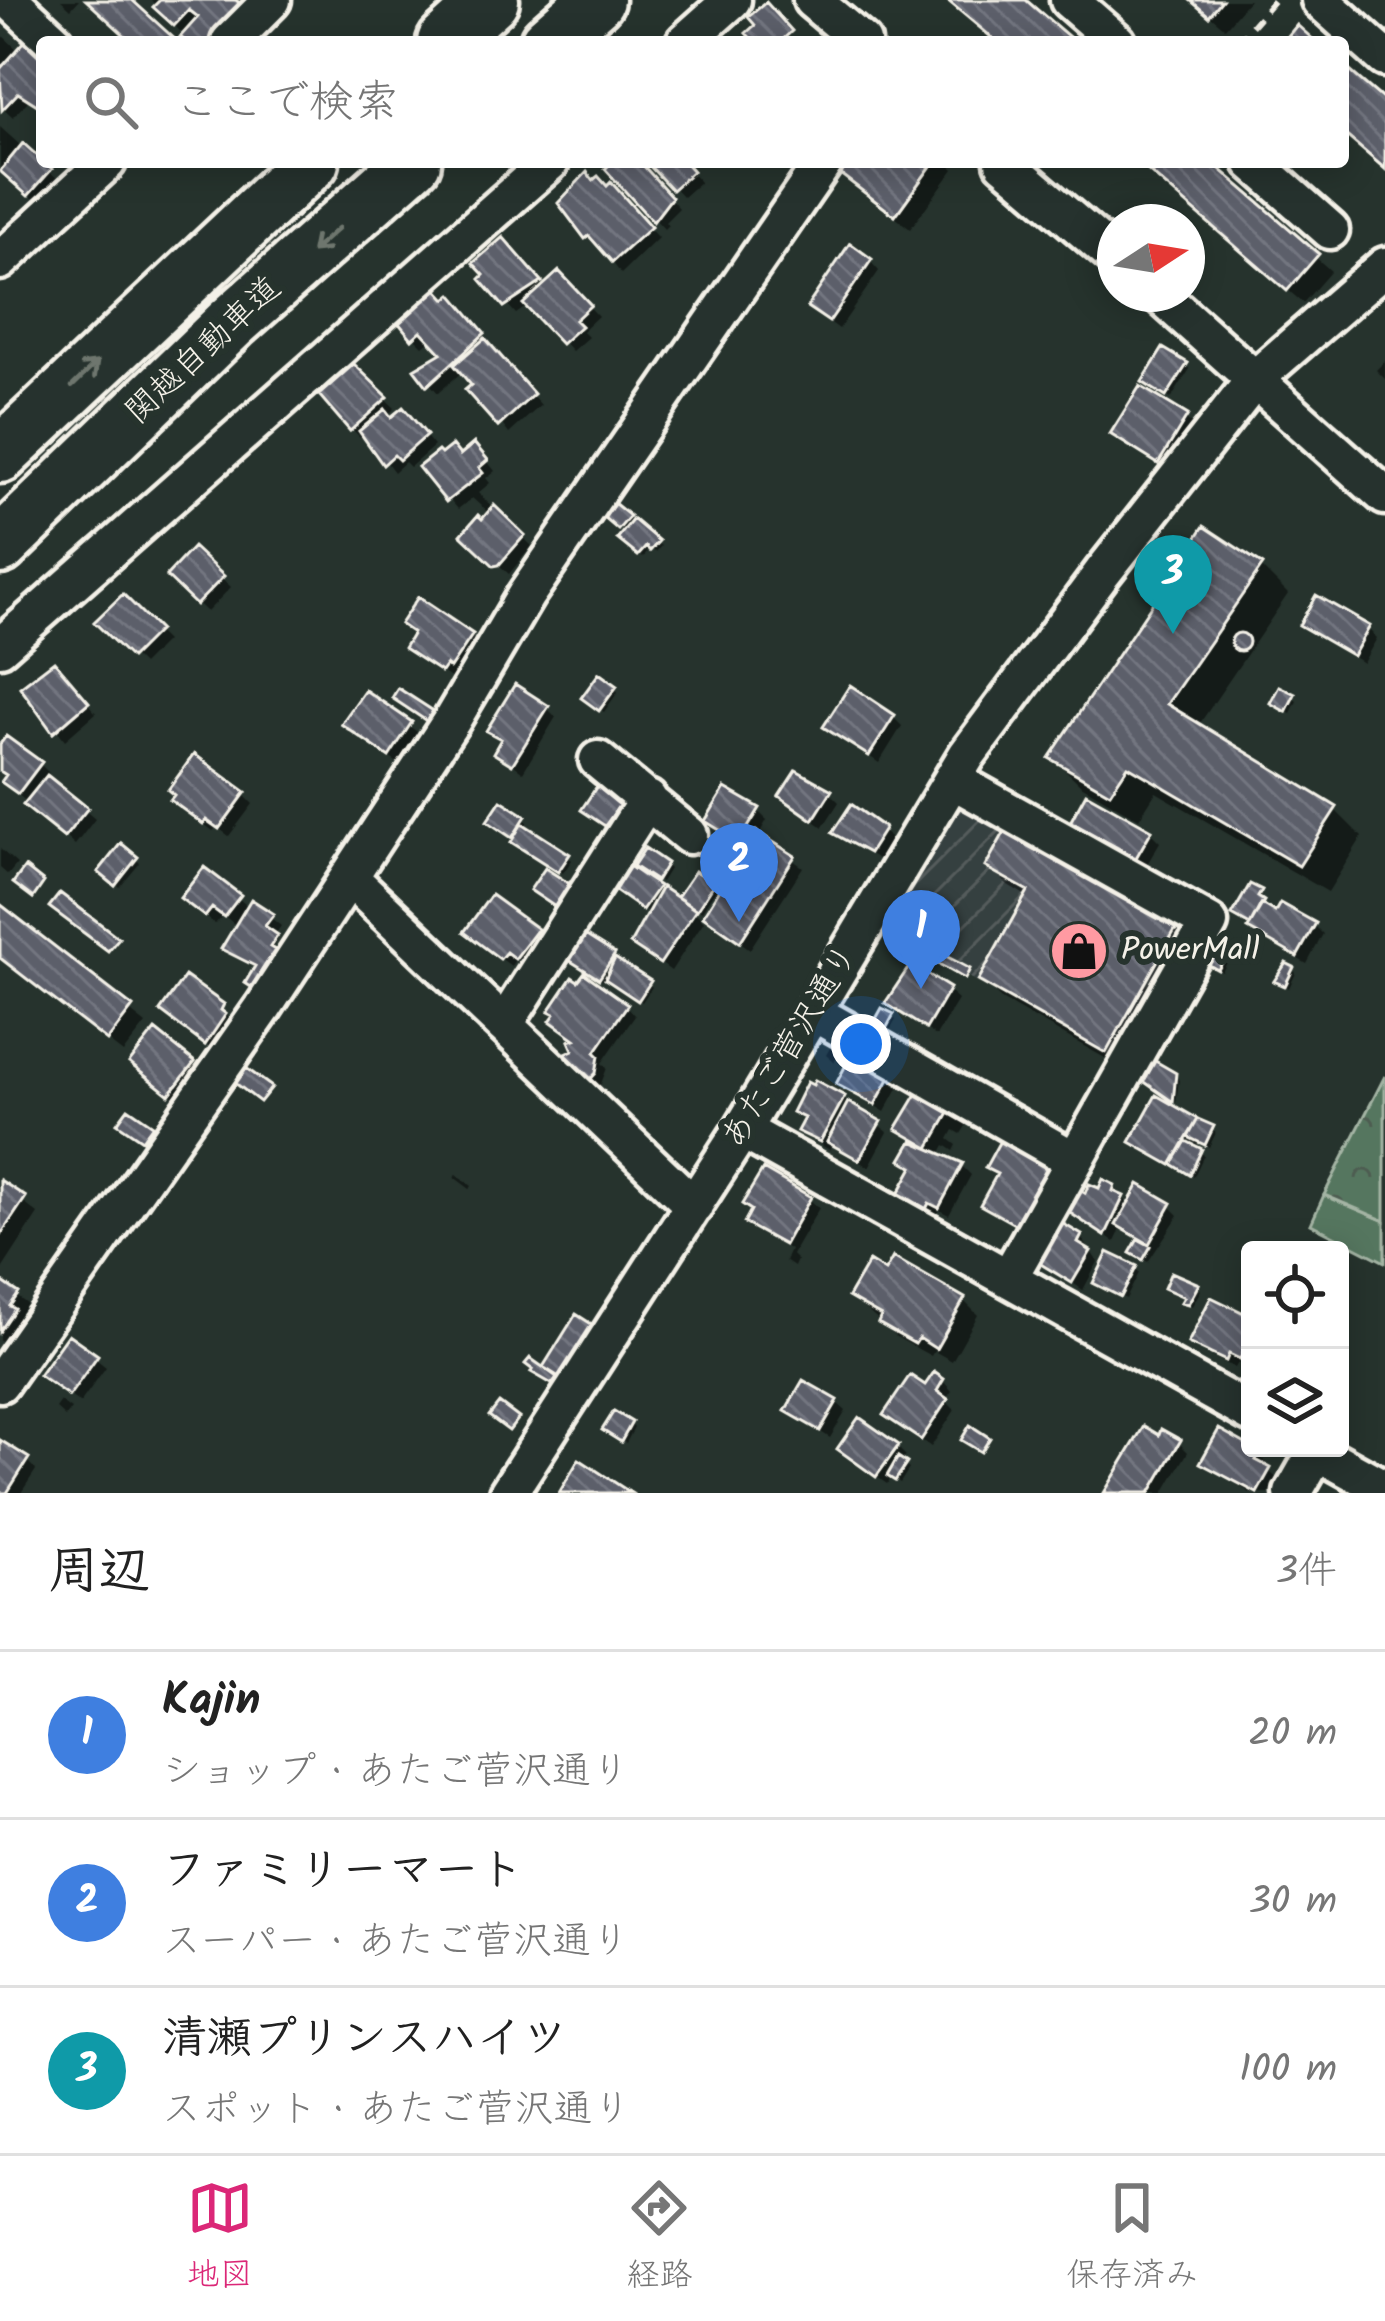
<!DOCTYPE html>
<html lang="ja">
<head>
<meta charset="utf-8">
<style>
  :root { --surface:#fff; --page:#f2f2f2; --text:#222; --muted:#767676; --line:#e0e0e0; --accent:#db2777 }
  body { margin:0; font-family:Kalam,"Klee One",sans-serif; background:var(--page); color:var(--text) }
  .controls { position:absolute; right:36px; bottom:36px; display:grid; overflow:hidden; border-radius:12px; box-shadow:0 6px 30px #0003 }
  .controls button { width:108px; height:108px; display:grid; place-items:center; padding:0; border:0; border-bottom:3px solid var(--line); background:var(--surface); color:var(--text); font:60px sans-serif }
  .compass { position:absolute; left:1097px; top:204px; width:108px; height:108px; border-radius:50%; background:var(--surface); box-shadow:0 6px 30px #0003; rotate:78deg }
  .you { position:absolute; left:861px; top:1044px; width:42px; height:42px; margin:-30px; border:9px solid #fff; border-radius:50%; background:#1a73e8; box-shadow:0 0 0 18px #1a73e833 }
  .badge { display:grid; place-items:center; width:78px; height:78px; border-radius:50%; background:var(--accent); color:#fff; font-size:39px; font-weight:700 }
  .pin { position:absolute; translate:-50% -99px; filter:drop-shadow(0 3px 6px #0008) }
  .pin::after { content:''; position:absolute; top:63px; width:42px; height:36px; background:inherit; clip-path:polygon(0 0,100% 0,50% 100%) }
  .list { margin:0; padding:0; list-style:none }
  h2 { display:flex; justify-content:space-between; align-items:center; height:156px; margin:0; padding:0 48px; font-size:51px }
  h2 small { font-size:39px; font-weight:400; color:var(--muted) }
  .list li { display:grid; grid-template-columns:78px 1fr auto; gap:36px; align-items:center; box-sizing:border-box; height:168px; padding:0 48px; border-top:3px solid var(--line) }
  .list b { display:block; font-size:45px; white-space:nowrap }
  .list p { margin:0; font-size:39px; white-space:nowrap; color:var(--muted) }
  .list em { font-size:39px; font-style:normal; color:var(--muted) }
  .icon { flex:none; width:66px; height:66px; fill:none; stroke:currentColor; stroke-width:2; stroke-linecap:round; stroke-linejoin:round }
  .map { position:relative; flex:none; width:1385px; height:1493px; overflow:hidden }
  .search { position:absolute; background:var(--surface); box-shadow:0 6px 30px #0003; left:36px; right:36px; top:36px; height:132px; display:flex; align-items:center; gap:30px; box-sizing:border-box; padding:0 42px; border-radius:12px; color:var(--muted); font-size:45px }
  .sheet { height:660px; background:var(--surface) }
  nav { display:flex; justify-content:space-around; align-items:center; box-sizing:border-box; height:168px; border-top:3px solid var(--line); background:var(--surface); font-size:33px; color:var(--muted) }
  nav a { display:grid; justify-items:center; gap:6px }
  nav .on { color:var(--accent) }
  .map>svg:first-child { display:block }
  .industrial { fill:url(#industrial-furrows) }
  .green { fill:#55765f; stroke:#a4b4a4; stroke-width:3 }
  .forest { fill:url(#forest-crowns); stroke:#a4b4a4; stroke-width:3 }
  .shadow { fill:#0007 }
  .building { fill:url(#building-back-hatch); stroke:#f4f1e8; stroke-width:3 }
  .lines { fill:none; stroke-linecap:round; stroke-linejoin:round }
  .minor-casing { stroke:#f4f1e8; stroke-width:45 }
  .highway-casing { stroke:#f4f1e8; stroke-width:63 }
  .path { stroke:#f4f1e8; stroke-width:6; stroke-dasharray:12 9; stroke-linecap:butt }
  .minor { stroke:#26332d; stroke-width:36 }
  .highway { stroke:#26332d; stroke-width:54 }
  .oneway { stroke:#6e766e }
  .labels { text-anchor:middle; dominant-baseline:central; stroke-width:12; stroke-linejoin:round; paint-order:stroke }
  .street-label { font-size:33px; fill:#f4f1e8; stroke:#26332d }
  .poi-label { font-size:33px; fill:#f4f1e8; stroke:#26332d; text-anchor:start }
</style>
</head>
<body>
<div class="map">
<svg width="1385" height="1493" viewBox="0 0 1385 1493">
  <defs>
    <pattern id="industrial-furrows" width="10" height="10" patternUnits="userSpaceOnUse" patternTransform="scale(3)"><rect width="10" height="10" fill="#364040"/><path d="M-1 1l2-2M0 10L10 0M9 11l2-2" fill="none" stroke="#545c5c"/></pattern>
    <pattern id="forest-crowns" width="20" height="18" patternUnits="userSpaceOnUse" patternTransform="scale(3)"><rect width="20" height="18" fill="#55765f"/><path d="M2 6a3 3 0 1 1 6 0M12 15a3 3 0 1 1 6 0" fill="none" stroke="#4e5d51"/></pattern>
    <pattern id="building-back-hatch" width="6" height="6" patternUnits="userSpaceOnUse" patternTransform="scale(3)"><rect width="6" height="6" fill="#5b5e6b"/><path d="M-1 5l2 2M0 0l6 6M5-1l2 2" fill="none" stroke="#737680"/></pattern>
  </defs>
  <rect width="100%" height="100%" fill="#26332d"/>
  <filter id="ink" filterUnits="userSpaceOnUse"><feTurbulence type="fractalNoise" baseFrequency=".00833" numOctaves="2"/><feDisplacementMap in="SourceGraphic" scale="24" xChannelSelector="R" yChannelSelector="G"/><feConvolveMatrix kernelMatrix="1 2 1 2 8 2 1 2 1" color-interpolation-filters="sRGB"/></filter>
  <g filter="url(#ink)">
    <!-- industrial -->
    <path class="industrial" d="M953,780L1209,923L1129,1067L867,920Z"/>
    <!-- green -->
    <path class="green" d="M1324,1195L1385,1221V1262L1311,1224Z"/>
    <!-- forest -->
    <path class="forest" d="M1385,1076V1221L1324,1195Z"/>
    <!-- shadow -->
    <path class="shadow" d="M61,0H79L71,9Z
      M151,0H232L226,42H190Z
      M1192,0H1249L1225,28Z
      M0,33L20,52L42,60V109L29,100L13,117L0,105Z
      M0,127L59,180L39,203L0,170Z
      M616,162H637L679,208L665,222L668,225L664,229L609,169Z
      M650,162H682L700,182L683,197Z
      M839,162H947L954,169L910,229L850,181L835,167Z
      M1140,162H1208L1331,271L1303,303Z
      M611,186L658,238L621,274L599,244L596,246L587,237Z
      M512,250L545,288L559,275L598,316L582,331L588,337L572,351L529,305L516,314L484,279Z
      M870,261L879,271L839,329L820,315Z
      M446,303L461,307L492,344L489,347L541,405L509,434L463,371L438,393L418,370L445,353L432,339L423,346L414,337Z
      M1385,361V379L1376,370Z
      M1186,366L1190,369L1171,399L1149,385Z
      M354,369L395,408L387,416L392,421L412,420L434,446L410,467L405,462L394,472L365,434L361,438L352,429Z
      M1141,390L1196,427L1168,471L1114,434Z
      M483,456L495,471L486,478L490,483L478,493L532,546L509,574L465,535L490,514L472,498L458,509L422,468Z
      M615,508L661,546L656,552L651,548L643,558L622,539L626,533L607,517Z
      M193,551L231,587L207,612L170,576Z
      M1261,567L1288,594L1198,726L1335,810L1362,837L1328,892L1156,792L1139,819L1081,785L1053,758Z
      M123,598L166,641L142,665L99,622Z
      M1303,625L1368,629L1377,638L1363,663Z
      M416,635L471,636L480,646L460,675L456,672L452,679L408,648Z
      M63,675L96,713L65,740L24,688Z
      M615,688L618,692L604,712L589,702Z
      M1280,690L1297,701L1291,713L1278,706Z
      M365,694L420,734L399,764L354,733Z
      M547,708L556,717L523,772L497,752L503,742L490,730Z
      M893,717L902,726L879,763L827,727Z
      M0,750L40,764L49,773L46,778L95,819L75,845L14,791L8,777L0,770Z
      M830,793L839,802L823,827L792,805Z
      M244,795L253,804L229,836L217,827L213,831L183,808Z
      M621,803L624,807L612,829L589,814Z
      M502,804L528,822L524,828L572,860L563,873L518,845L516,839L495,824Z
      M852,808L893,840L879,860L836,832Z
      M758,811L767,820L758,836L803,867L750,949L716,925L735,871L717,860L723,841L744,857L749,849L709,820Z
      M1150,832L1160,842L1143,871L1081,835Z
      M121,847L140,863L120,887L102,871Z
      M0,849L17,864L8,875L0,868Z
      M665,865L669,869L661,882L641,869Z
      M988,866L1178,924L1198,943L1126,1070L1001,999L982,980L1028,897L1008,885Z
      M205,871L250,908L252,903L281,926L274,936L278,939L257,972L261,976L282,944L285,947L258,992L248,983L257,969L225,948L238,927L223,915L215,924L193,907Z
      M712,886L715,890L702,911L690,903Z
      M657,889L690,907L704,921L671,971L634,944L652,915L621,894Z
      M1260,893L1264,909L1314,925L1323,934L1307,964L1261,938L1252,929L1253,926L1240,918Z
      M0,908L146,1024L123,1053L0,958Z
      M536,932L545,941L526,966L516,958L511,966L477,941Z
      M586,939L652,987L642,1002L606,976L603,981L576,963Z
      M1222,945L1233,952L1222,972L1215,968Z
      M1292,969L1296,973L1289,988L1281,984Z
      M948,991L958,1000L936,1036L889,1003Z
      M626,1006L635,1016L602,1063L607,1068L599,1089L564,1057L578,1051V1040Z
      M222,1007L234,1025L216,1052L173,1020Z
      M892,1017L896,1020L888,1034L879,1029Z
      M156,1034L203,1073L180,1102L142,1072Z
      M831,1046L840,1053L834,1062L826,1055Z
      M1174,1075L1179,1080L1176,1102L1147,1081Z
      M889,1079L898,1088L885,1112L839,1083Z
      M843,1098L888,1132L869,1167L833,1144L830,1150L810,1139L801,1130L806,1121L796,1111Z
      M950,1111L969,1121L961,1134L954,1130L949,1139L957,1145L954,1151L945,1145L939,1156L962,1166L971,1175L949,1215L939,1210L935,1218L901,1196L914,1170L905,1160L915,1141L900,1129Z
      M1196,1121L1216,1133L1209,1147L1199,1142L1195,1149L1204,1155L1194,1176L1143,1151L1134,1142Z
      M456,1174L472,1186L470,1189L454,1177Z
      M0,1184L38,1214L1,1271Z
      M1114,1187L1130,1206H1170L1179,1215L1148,1262L1137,1256L1140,1241L1122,1227L1115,1242L1071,1210L1087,1197Z
      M809,1199L819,1208L792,1255L797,1260L794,1267L785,1261L790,1250L748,1222Z
      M1081,1237L1098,1262L1083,1290L1043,1263Z
      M1135,1269L1139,1273L1126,1299L1101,1287Z
      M886,1275L963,1300L978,1315L952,1361L934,1351L931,1356L896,1337L852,1297Z
      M0,1284L27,1304L18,1317L22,1321L6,1344L0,1340Z
      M1197,1287L1201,1290L1192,1306L1185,1301Z
      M577,1318L595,1331L557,1385L533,1368L544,1371Z
      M1250,1320V1366L1239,1361L1235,1368L1201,1351L1192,1342Z
      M69,1338L106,1367L80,1403L52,1384Z
      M943,1381L952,1391L945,1400L955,1410L931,1447L887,1415Z
      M60,1401L71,1409L65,1417L55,1408Z
      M836,1402L846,1411L830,1438L789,1411Z
      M631,1424L634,1428L626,1443L609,1434Z
      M1179,1443L1188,1452L1164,1493H1108Z
      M897,1447L906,1456L901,1463L909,1469L900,1483L892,1477L887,1484L850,1458Z
      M1258,1454L1267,1464L1265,1468L1279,1480L1271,1493H1250L1204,1462Z
      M27,1461L36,1470L21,1493H0Z"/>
    <!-- building -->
    <path class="building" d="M86,0H132L178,42H132Z
      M160,0H236L242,5L208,42H186L180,37L198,17L189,10L174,26L153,7Z
      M947,0H1026L1075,42H997Z
      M1190,0H1222L1209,16Z
      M766,2L792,31L780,42H754L746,33L755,25L748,17Z
      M1297,25L1316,42H1283Z
      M25,41L42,56V108L18,93L2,110L0,69Z
      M1343,65L1385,101V169L1343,133Z
      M23,143L52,169L28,196L0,171Z
      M612,162H640L672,197L653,222L605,169Z
      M646,162H685L693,171L672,190Z
      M835,162H934L895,216L831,167Z
      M1138,162H1212L1319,254L1287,291Z
      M587,172L593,180L598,176L607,186L611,182L651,227L612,262L589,236L585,239L558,203Z
      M503,237L542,282L504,307L480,279L484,275L473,263Z
      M850,243L872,259L829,322L807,307Z
      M559,271L591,305L575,320L581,326L561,344L523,304Z
      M436,288L446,299L452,294L485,333L427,386L414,369L441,353L421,331L412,339L397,321Z
      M485,338L534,394L498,427L465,390L471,385L454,365Z
      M1163,348L1188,363L1166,397L1142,382Z
      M354,364L388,397L350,431L319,395Z
      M1140,386L1188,415L1158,464L1110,434Z
      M403,407L427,435L399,460L394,455L383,465L359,431L385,409L391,417Z
      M474,443L488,460L479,468L483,473L446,502L418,467L438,451L441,454L452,445L460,455Z
      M614,503L630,516L618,530L603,517Z
      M494,505L525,535L499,565L494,566L461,535L478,515L482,519Z
      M633,519L659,541L650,551L646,547L638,556L617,539Z
      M1204,526L1263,565L1167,704L1337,807L1299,866L1128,766L1110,793L1049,758Z
      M193,547L224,576L196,605L166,576Z
      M123,594L159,630L131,658L94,622Z
      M1316,595L1370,626L1353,656L1299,625Z
      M418,597L473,634L450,668L446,665L441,672L404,648L413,633L400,624Z
      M1231 642a9 9 0 1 1 18 0a9 9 0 1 1-18 0Z
      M54,661L89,702L53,733L20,687Z
      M599,673L617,686L599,711L581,698Z
      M515,684L549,706L512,765L493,753L501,739L486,731Z
      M850,685L895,715L869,756L823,727Z
      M1279,686L1295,694L1286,712L1270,703Z
      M398,688L438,714L431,724L392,698Z
      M365,690L412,722L389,757L341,724Z
      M6,736L42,762L18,794L1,782L6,775L0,771V744Z
      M194,754L246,792L219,829L206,820L203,824L170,800L174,795L168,790Z
      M796,770L832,790L813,820L779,796Z
      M47,775L88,808L64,838L23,805Z
      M601,780L623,801L605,826L581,810Z
      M725,788L760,808L739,842L705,821Z
      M1086,793L1152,830L1133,863L1068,826Z
      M501,800L526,816L512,838L487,821Z
      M851,804L885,828L869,853L832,833Z
      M522,823L570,854L558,872L511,842Z
      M1009,824L1180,921L1106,1053L978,981L1028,891L985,867Z
      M756,831L795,856L740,942L703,916Z
      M722,837L738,847L726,867L710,856Z
      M121,843L138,857L115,886L98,872Z
      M645,848L667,863L656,881L633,866Z
      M629,866L659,886L642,910L614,890Z
      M25,867L44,882L33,898L13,883Z
      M204,867L241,895L224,917L212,908L205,917L180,898Z
      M545,868L576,888L561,911L530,890Z
      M695,871L714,884L697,910L677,897Z
      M1250,884L1262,890L1258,897L1264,901L1250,925L1232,915Z
      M662,887L696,910L660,964L630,944Z
      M60,893L119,938L108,951L49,907Z
      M491,895L538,929L515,959L506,952L500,959L464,932Z
      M251,899L274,914L265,926L278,935L270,947L275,950L251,987L245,983L255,966L221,949Z
      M1280,903L1316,923L1297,957L1248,929L1261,904L1275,912Z
      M0,904L133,1007L107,1041L0,958Z
      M585,935L615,954L599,979L569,960Z
      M1221,941L1231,946L1218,970L1207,964Z
      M942,954L970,969L965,979L937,963Z
      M615,958L651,981L638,1001L605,979Z
      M1286,963L1294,967L1285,986L1274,981Z
      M911,964L950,988L926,1029L885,1003Z
      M584,973L628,1004L595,1052L599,1056L596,1073L588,1082L559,1056L573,1050L569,1041L575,1039L550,1021L555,1014L549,1011L572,977L578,981Z
      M185,976L224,1004L221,1010L226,1014L205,1045L160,1011Z
      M882,1008L894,1014L884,1033L872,1026Z
      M155,1030L195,1062L169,1095L129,1063Z
      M851,1055L890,1077L875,1105L836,1084Z
      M1150,1058L1176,1073L1173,1102L1139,1078Z
      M246,1068L272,1087L260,1102L235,1083Z
      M815,1080L845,1096L820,1142L797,1131L804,1118L792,1112L807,1082L813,1085Z
      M920,1089L952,1108L929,1148L896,1129Z
      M1156,1095L1198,1119L1171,1165L1130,1142Z
      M848,1102L881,1121L859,1160L827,1142Z
      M128,1108L153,1125L142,1140L117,1123Z
      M1198,1119L1214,1126L1205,1145L1188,1137Z
      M1002,1137L1052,1164L1018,1226L980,1205L997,1174L985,1168Z
      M912,1141L963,1163L939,1208L929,1203L925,1211L897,1196L913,1167L901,1160Z
      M1186,1141L1202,1149L1190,1175L1172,1164Z
      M763,1169L811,1197L784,1245L744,1223L751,1210L742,1204Z
      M1103,1179L1115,1185L1113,1191L1124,1196L1105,1236L1067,1211L1078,1189L1085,1193L1089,1184L1099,1188Z
      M0,1180L26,1197L0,1236Z
      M1139,1184L1172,1203L1149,1244L1116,1225Z
      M1062,1223L1082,1235L1078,1243L1091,1251L1072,1283L1039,1263Z
      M1138,1239L1151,1246L1143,1260L1130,1253Z
      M1108,1252L1137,1266L1121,1297L1093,1283Z
      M893,1257L965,1298L936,1349L919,1338L915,1344L878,1323L881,1316L848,1297L869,1261L885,1271Z
      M1171,1272L1199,1284L1188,1304L1181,1302L1184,1297L1164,1288Z
      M0,1280L19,1293L10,1306L15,1309L0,1331Z
      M1211,1297L1250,1316V1339L1240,1359L1229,1354L1226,1361L1188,1343Z
      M576,1314L593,1325L559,1377L543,1367Z
      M68,1334L98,1355L69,1396L39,1375Z
      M530,1358L557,1377L552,1384L531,1372L533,1370L525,1364Z
      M934,1372L944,1379L937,1391L948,1399L921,1440L883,1415L910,1375L925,1385Z
      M803,1380L838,1400L820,1431L785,1411Z
      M499,1403L519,1418L509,1431L489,1416Z
      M614,1411L632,1422L621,1442L602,1430Z
      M859,1417L899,1445L876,1477L837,1449Z
      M970,1425L990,1438L981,1452L961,1440Z
      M1144,1426L1159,1435L1161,1429L1181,1440L1150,1493H1104Z
      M1219,1429L1260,1452L1256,1460L1271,1468L1257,1493L1200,1463Z
      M0,1440L29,1458L7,1493H0Z
      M898,1457L907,1463L895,1481L887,1476Z
      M579,1459L631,1493H559Z"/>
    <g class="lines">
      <!-- minor casing -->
      <g class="minor-casing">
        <path id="minor" d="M10,0L55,42
          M812,0L862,42
          M1069,0L1117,42
          M1320,0L1385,58
          M230,42L272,0
          M685,42L732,0
          M1004,162L1115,257
          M1253,162L1330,230
          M0,261L107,162
          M1159,294L1385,496
          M0,647L550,162
          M598,760L689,835
          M953,780L1209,923L1009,1277
          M349,877L694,1206
          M813,1012L1074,1160
          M504,1025L648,799
          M742,1130L1250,1413
          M0,1383L263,1008L452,720L526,595L824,162
          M1311,1448L1385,1489
          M508,1493L742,1130L967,755L1103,572L1256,378L1385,266
          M1293,1493L1317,1451"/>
      </g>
      <!-- highway casing -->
      <g class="highway-casing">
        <path id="highway" d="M445,42L491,0
          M548,42L596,0
          M0,455L311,162
          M0,546L231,323L413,162"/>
      </g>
      <!-- path -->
      <path class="path" d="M1238,42L1274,0"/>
      <!-- minor -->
      <use href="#minor" class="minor"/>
      <!-- highway -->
      <use href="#highway" class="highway"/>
    </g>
    <!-- one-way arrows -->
    <defs><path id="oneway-shaft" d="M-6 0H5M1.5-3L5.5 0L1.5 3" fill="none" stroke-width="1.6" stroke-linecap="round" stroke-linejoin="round" transform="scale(3)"/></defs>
    <g class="oneway">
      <use href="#oneway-shaft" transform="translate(325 240) rotate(138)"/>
      <use href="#oneway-shaft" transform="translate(85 374) rotate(-44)"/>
    </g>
  </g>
  <!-- icons -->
  <defs>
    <g id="shop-disc" transform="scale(3)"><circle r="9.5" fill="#ff9aa2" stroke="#26332d"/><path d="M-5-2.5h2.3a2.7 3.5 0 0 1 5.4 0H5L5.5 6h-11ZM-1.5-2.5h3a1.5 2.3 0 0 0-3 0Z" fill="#111"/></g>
  </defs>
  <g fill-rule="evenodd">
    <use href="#shop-disc" x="1079" y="951"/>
  </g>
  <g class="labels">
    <!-- street labels -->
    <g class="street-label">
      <text transform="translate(204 351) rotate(-43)">関越自動車道</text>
      <text transform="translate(791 1047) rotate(-59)">あたご菅沢通り</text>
    </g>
    <!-- poi labels -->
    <g class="poi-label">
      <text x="1121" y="951">PowerMall</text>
    </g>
  </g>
</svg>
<div class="controls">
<button><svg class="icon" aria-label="locate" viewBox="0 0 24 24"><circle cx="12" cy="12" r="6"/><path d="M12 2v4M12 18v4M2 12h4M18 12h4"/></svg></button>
<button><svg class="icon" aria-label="layers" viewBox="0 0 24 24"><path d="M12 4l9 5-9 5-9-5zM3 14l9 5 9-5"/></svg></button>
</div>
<svg class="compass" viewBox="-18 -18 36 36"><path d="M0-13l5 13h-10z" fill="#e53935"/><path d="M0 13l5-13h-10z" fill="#767676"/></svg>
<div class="you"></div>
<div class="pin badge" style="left:921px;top:989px;background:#3f7fe0">1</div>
<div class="pin badge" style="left:739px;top:922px;background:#3f7fe0">2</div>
<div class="pin badge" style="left:1173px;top:634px;background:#0f9aa8">3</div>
<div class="search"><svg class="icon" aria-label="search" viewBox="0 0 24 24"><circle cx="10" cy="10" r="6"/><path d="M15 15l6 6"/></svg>ここで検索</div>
</div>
<section class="sheet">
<h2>周辺<small>3件</small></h2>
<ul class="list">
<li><span class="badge" style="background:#3f7fe0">1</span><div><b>Kajin</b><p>ショップ · あたご菅沢通り</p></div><em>20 m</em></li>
<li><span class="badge" style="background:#3f7fe0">2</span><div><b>ファミリーマート</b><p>スーパー · あたご菅沢通り</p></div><em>30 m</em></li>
<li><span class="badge" style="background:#0f9aa8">3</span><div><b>清瀬プリンスハイツ</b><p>スポット · あたご菅沢通り</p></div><em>100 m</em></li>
</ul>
</section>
<nav>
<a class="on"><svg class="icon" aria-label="map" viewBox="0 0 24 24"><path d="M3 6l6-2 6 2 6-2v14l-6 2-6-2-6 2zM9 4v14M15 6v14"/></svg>地図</a>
<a><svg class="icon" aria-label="directions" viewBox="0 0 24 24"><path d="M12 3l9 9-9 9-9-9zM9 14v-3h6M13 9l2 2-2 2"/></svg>経路</a>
<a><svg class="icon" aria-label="saved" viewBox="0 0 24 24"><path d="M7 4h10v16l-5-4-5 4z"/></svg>保存済み</a>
</nav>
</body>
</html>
